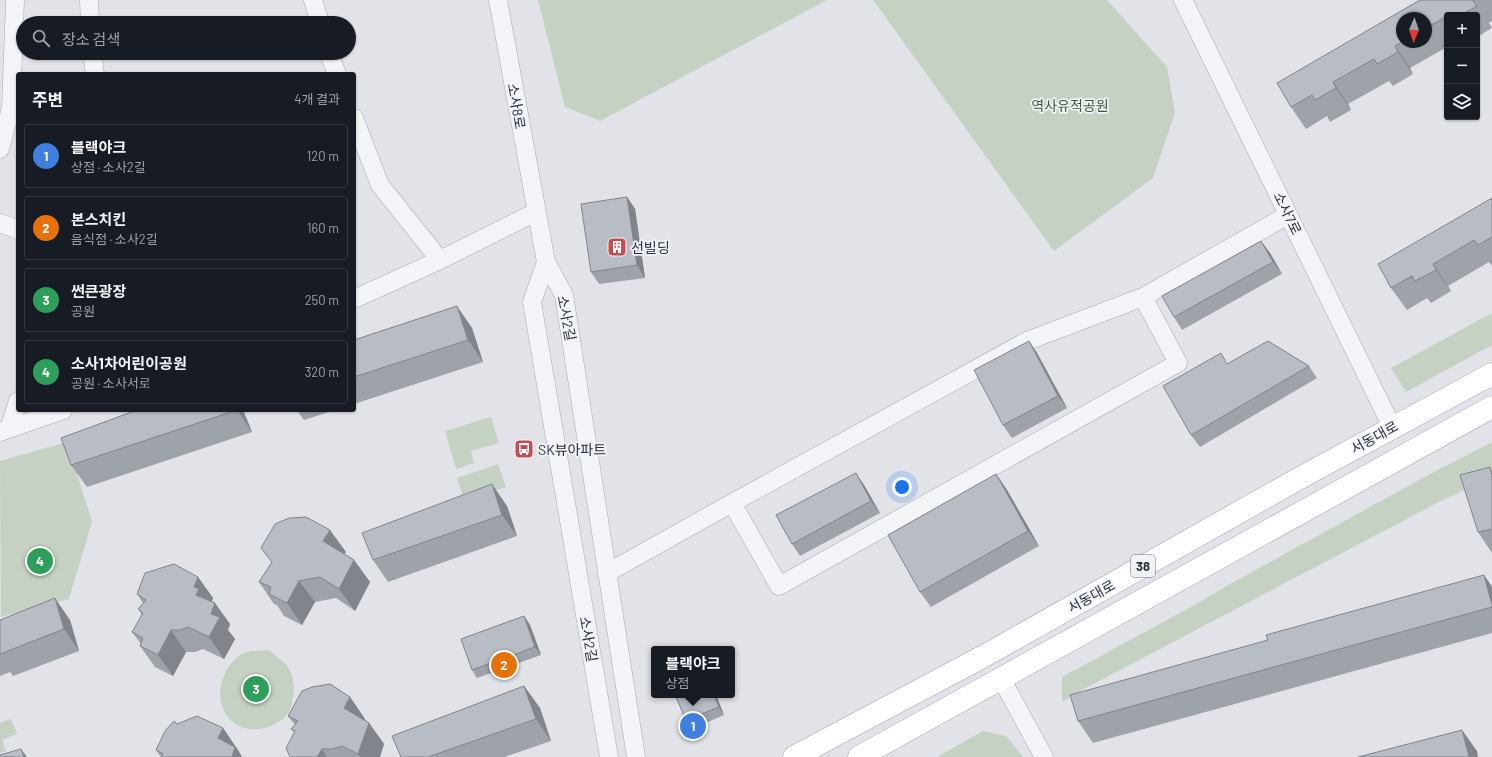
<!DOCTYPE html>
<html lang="ko">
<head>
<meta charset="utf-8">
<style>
  :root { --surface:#171b24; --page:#242831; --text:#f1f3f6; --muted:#9ea1a6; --line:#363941; --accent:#c54e55 }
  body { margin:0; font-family:Barlow,"Noto Sans KR",sans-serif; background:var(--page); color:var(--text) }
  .controls { position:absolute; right:12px; top:12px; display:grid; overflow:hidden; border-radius:4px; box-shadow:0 1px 3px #0004 }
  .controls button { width:36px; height:36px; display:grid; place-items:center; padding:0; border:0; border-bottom:1px solid var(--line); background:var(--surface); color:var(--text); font:20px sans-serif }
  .compass { position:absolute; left:1396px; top:12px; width:36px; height:36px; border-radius:50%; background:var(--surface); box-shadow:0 1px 3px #0004; rotate:182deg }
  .you { position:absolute; left:902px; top:487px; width:14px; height:14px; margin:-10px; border:3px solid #fff; border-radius:50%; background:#1a73e8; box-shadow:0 0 0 6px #1a73e833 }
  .badge { display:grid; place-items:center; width:26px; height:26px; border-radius:50%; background:var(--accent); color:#fff; font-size:13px; font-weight:700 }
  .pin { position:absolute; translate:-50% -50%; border:2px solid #fff; box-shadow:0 1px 4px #0006 }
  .popup { position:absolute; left:651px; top:646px; width:84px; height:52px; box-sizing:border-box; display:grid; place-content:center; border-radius:4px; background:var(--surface); filter:drop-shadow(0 1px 3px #0005); font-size:13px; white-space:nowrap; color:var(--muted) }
  .popup b { font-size:15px; color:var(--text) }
  .popup::after { content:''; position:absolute; left:50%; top:100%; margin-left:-8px; border:8px solid transparent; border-top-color:var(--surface) }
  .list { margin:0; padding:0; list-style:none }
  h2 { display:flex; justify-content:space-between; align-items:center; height:52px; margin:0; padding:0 16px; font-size:17px }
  h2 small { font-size:13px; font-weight:400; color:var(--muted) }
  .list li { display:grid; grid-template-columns:26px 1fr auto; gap:12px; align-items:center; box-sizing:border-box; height:64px; margin:0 8px 8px; padding:0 8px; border:1px solid var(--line); border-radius:4px }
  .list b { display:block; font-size:15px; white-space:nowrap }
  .list p { margin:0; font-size:13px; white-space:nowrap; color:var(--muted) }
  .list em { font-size:13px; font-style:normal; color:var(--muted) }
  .icon { flex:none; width:22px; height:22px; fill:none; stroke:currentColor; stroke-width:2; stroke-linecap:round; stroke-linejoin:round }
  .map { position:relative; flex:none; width:1492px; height:757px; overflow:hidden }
  .search { position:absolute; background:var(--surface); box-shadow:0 1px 3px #0004; left:16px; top:16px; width:340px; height:44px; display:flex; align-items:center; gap:10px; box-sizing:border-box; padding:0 14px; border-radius:22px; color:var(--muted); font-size:15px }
  .panel { position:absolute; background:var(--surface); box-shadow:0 1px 3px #0004; left:16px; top:72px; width:340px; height:340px; border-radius:4px }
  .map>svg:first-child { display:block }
  .green { fill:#c5d2c3 }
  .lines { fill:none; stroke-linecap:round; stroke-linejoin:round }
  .minor-casing { stroke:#a6aab3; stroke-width:19 }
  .major-casing { stroke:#a1a7b4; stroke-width:23 }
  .minor { stroke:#f3f4f7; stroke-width:18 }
  .major { stroke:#fff; stroke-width:22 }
  .wall { fill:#9ea2a9; fill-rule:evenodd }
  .shaded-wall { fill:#81848a }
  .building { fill:#b8bcc5; stroke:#81848a }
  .labels { text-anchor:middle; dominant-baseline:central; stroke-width:3.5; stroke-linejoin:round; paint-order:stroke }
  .shield { fill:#f0f2f6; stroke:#656a76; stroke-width:1 }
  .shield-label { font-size:13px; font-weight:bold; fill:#2a303f }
  .park-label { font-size:14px; fill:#3c5a39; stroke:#f0f2f6 }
  .street-label { font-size:14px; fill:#2a303f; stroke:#f0f2f6 }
  .poi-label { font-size:14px; fill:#2a303f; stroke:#f0f2f6; text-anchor:start }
</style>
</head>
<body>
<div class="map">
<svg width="1492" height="757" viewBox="0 0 1492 757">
  <rect width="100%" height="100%" fill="#e1e3e9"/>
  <!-- green -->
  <path class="green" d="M538,0H827L600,121L565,107Z
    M873,0H1107L1167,67L1175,113L1153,178L1054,251Z
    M1492,313V345L1406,392L1391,368Z
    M491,417L499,443L471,451L474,463L456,469L445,431Z
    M67,442L92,522L69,599L1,617L0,461Z
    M1492,442V477L1439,502L1084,689L1062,702V677L1200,602L1230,584L1428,475Z
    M498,464L506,487L464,500L457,478Z
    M251,651C257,651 264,650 270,651C272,652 275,655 277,657C281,660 285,662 288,667C296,678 295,700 289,711C285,718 279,722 273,725C236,742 207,706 226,671C232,661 240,653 251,651Z
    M11,719L17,734L2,740L6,751L0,753V723Z
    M983,731L1006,736L1023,757H937Z"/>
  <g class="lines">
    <!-- minor casing -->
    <g class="minor-casing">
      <path id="minor" d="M89,0L90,23
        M313,0L320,23
        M498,0L546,262L564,295L636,757
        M1183,0L1392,427
        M92,53L95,74
        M329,53L337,74
        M354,118L380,185L440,260
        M0,149L11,108L15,0
        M0,223L18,230
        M546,262L532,302L609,757
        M354,299L440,260L536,212
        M9,429L18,401
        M0,432L63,410
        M732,503L779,586L1178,363L1143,297
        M607,573L732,503L1027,341L1143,297L1288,215
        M1001,678L1044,757"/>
    </g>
    <!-- major casing -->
    <g class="major-casing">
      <path id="major" d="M794,757L986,655L1298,479L1492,374
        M859,757L1492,407"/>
    </g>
    <!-- minor -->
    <use href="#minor" class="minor"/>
    <!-- major -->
    <use href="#major" class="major"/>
  </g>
  <!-- wall -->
  <path class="wall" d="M1420,0H1492V21L1489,23L1492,28L1477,37V15H1447V47L1410,68L1413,74L1393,86L1389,81L1348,104L1351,110L1330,122L1327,116L1306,129L1291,107ZM1426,18V42H1402Z
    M627,197L635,209L645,278L599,284L591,272Z
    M1492,198V266L1489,262L1448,286L1451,291L1431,303L1427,298L1407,310L1391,288Z
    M1261,241L1270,253L1282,274L1182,330L1174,317Z
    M472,328L483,362L354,404V340Z
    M1029,341L1037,353L1067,408L1012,438L1003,425Z
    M1228,364L1309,366L1317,378L1200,447L1191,435Z
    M137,410H243L252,432L87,487L71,465Z
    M297,410H335L304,420Z
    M1490,467L1492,470V553L1478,532Z
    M996,474L1007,490L1039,546L931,607L920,592Z
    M864,485L880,513L800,556L792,544Z
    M507,506L517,536L388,582L373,560Z
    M261,548L346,552L344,554L354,560L370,582L355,611L336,598L315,602L302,625L284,616L277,605L274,604L259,582L272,563Z
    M1484,575L1492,587V633L1093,743L1078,721L1268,640Z
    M198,577L213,598L212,601L230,624L228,630L235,639L224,659L203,649L195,652H186L173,676L155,667L140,646L141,644L132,632L142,615L138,609L143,603L137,594Z
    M524,616L530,625L541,655L477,678L472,670Z
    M0,620H70L79,651L13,676L10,672L0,676Z
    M524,686L540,708L551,741L504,757H401Z
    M675,695H716L724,715L692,729L686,720Z
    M350,697L365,719V720L369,723L384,744L380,757H290L294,732L291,729L295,725L288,716Z
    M177,724L223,728L242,757H161L156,750Z"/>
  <!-- shaded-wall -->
  <path class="shaded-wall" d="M1395,46L1410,68L1413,74L1398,52Z
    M1333,82L1348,104L1351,110L1336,88Z
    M627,197L635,209L645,278L637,265Z
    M1261,241L1270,253L1282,274L1273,262Z
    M1433,264L1448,286L1451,291L1436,270Z
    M457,306L472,328L483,362L468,340Z
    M1029,341L1037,353L1067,408L1058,396Z
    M237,410H243L252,432Z
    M856,473L864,485L880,513L871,501Z
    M996,474L1007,490L1039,546L1028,531Z
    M492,484L507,506L517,536L502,515Z
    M330,530L346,552L338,563L323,541Z
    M354,560L370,582L355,611L339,589Z
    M1484,575L1492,587V605Z
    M198,577L213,598L210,605L215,603L230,624L228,630L235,639L224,659L209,637L194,587Z
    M299,581L315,602L302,625L287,603Z
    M55,598L70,620L79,651L64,629Z
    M524,616L530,625L541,655L535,647Z
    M171,630L186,652L173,676L158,655Z
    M524,686L540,708L551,741L536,719Z
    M714,695H716L724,715L719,707Z
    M350,697L365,719L360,729L344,708Z
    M369,723L384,744L380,757H360L358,754Z
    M223,728L238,750L242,757H231L218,738Z
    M1462,730L1477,751L1478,757H1469Z
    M21,749L27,757H24Z
    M322,749L327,757H317Z"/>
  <!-- building -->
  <path class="building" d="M1420,0H1475L1473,1L1477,6L1461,15H1454L1453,13L1449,15H1447V16L1426,28V18H1402V42L1395,46L1398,52L1377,64L1374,59L1333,82L1336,88L1315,100L1312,95L1291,107L1277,83Z
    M627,197L637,265L591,272L581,204Z
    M1492,198V237L1478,245L1474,240L1433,264L1436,270L1415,281L1412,276L1391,288L1378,264Z
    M1261,241L1273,262L1174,317L1162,296Z
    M457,306L468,340L354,377V340Z
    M1029,341L1058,396L1003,425L974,370Z
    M1268,341L1309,366L1191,435L1163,386L1221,353L1227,364Z
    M137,410H237L71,465L61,438Z
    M1490,467L1492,475V529L1478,532L1460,475Z
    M856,473L871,501L792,544L776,515Z
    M996,474L1028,531L920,592L888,535Z
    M492,484L502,515L373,560L362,533Z
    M306,517L330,530L323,541L354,560L339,589L320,577L299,581L287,603L269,594L271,587L259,582L272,562L261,548L275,524L289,518Z
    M174,564L198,577L194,587L199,589L196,595L215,603L211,614L220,617L209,637L188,627L180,630H171L158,655L140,646L143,638L132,632L143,613L138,609L146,600L137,594L145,573Z
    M1484,575L1492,605V607L1078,721L1070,695L1268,640L1266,635Z
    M55,598L64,629L0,654V620Z
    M524,616L535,647L472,670L461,639Z
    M330,684L350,697L344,708L369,723L358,754L342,746L332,749H322L317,757H290L286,748L295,731L291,729L298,721L288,716L302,691L312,687Z
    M524,686L536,719L428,757H401L392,736Z
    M675,695H714L719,707L686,720Z
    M197,716L223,728L218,738L235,747L232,757H161L163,754L156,750L165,731L174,721L177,724Z
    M1462,730L1469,757H1358Z
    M21,749L24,757H0V755Z"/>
  <!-- icons -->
  <defs>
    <g id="building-square" transform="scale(1)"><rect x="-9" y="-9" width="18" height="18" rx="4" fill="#c54e55" stroke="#f0f2f6"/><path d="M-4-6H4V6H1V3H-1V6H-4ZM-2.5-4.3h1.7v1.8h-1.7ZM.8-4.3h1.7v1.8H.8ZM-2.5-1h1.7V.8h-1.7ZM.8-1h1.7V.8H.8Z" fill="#fff"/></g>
    <g id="bus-square" transform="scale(1)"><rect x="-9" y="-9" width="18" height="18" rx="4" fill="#c54e55" stroke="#f0f2f6"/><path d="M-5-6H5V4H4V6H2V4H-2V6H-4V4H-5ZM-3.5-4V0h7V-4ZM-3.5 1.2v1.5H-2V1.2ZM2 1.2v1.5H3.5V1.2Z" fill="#fff"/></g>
  </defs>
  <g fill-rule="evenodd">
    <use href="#building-square" x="617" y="247"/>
    <use href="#bus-square" x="524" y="449"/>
  </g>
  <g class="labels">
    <!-- shield labels -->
    <rect class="shield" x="1131" y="555" width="24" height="22" rx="3"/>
    <g class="shield-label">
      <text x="1143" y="566">38</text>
    </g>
    <!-- park labels -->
    <g class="park-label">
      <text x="1070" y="105">역사유적공원</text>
    </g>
    <!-- street labels -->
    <g class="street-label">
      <text transform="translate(517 106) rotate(80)">소사8로</text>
      <text transform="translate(1288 213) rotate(64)">소사7로</text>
      <text transform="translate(567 318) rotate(79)">소사2길</text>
      <text transform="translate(1374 437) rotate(-29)">서동대로</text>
      <text transform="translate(1091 596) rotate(-29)">서동대로</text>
      <text transform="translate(589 639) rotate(80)">소사2길</text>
    </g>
    <!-- poi labels -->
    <g class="poi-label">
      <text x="631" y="247">선빌딩</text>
      <text x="538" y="449">SK뷰아파트</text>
    </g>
  </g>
</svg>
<div class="controls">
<button>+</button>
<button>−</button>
<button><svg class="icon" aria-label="layers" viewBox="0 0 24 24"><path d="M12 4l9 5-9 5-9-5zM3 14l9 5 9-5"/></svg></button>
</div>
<svg class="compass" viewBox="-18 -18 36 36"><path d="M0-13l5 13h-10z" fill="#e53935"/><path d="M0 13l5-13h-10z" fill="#9ea1a6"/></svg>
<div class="you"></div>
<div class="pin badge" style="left:693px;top:726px;background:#3f7fe0">1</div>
<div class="popup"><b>블랙야크</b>상점</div>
<div class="pin badge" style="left:504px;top:665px;background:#e8710a">2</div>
<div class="pin badge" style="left:256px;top:689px;background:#2e9e5b">3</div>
<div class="pin badge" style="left:40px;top:561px;background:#2e9e5b">4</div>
<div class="search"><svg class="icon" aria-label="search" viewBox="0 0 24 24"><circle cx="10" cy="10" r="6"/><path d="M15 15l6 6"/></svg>장소 검색</div>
<section class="panel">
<h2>주변<small>4개 결과</small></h2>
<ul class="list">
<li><span class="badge" style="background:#3f7fe0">1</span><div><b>블랙야크</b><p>상점 · 소사2길</p></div><em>120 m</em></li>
<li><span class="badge" style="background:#e8710a">2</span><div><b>본스치킨</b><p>음식점 · 소사2길</p></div><em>160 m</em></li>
<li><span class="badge" style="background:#2e9e5b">3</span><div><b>썬큰광장</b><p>공원</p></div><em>250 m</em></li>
<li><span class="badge" style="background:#2e9e5b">4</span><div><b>소사1차어린이공원</b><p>공원 · 소사서로</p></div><em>320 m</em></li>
</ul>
</section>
</div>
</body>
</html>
